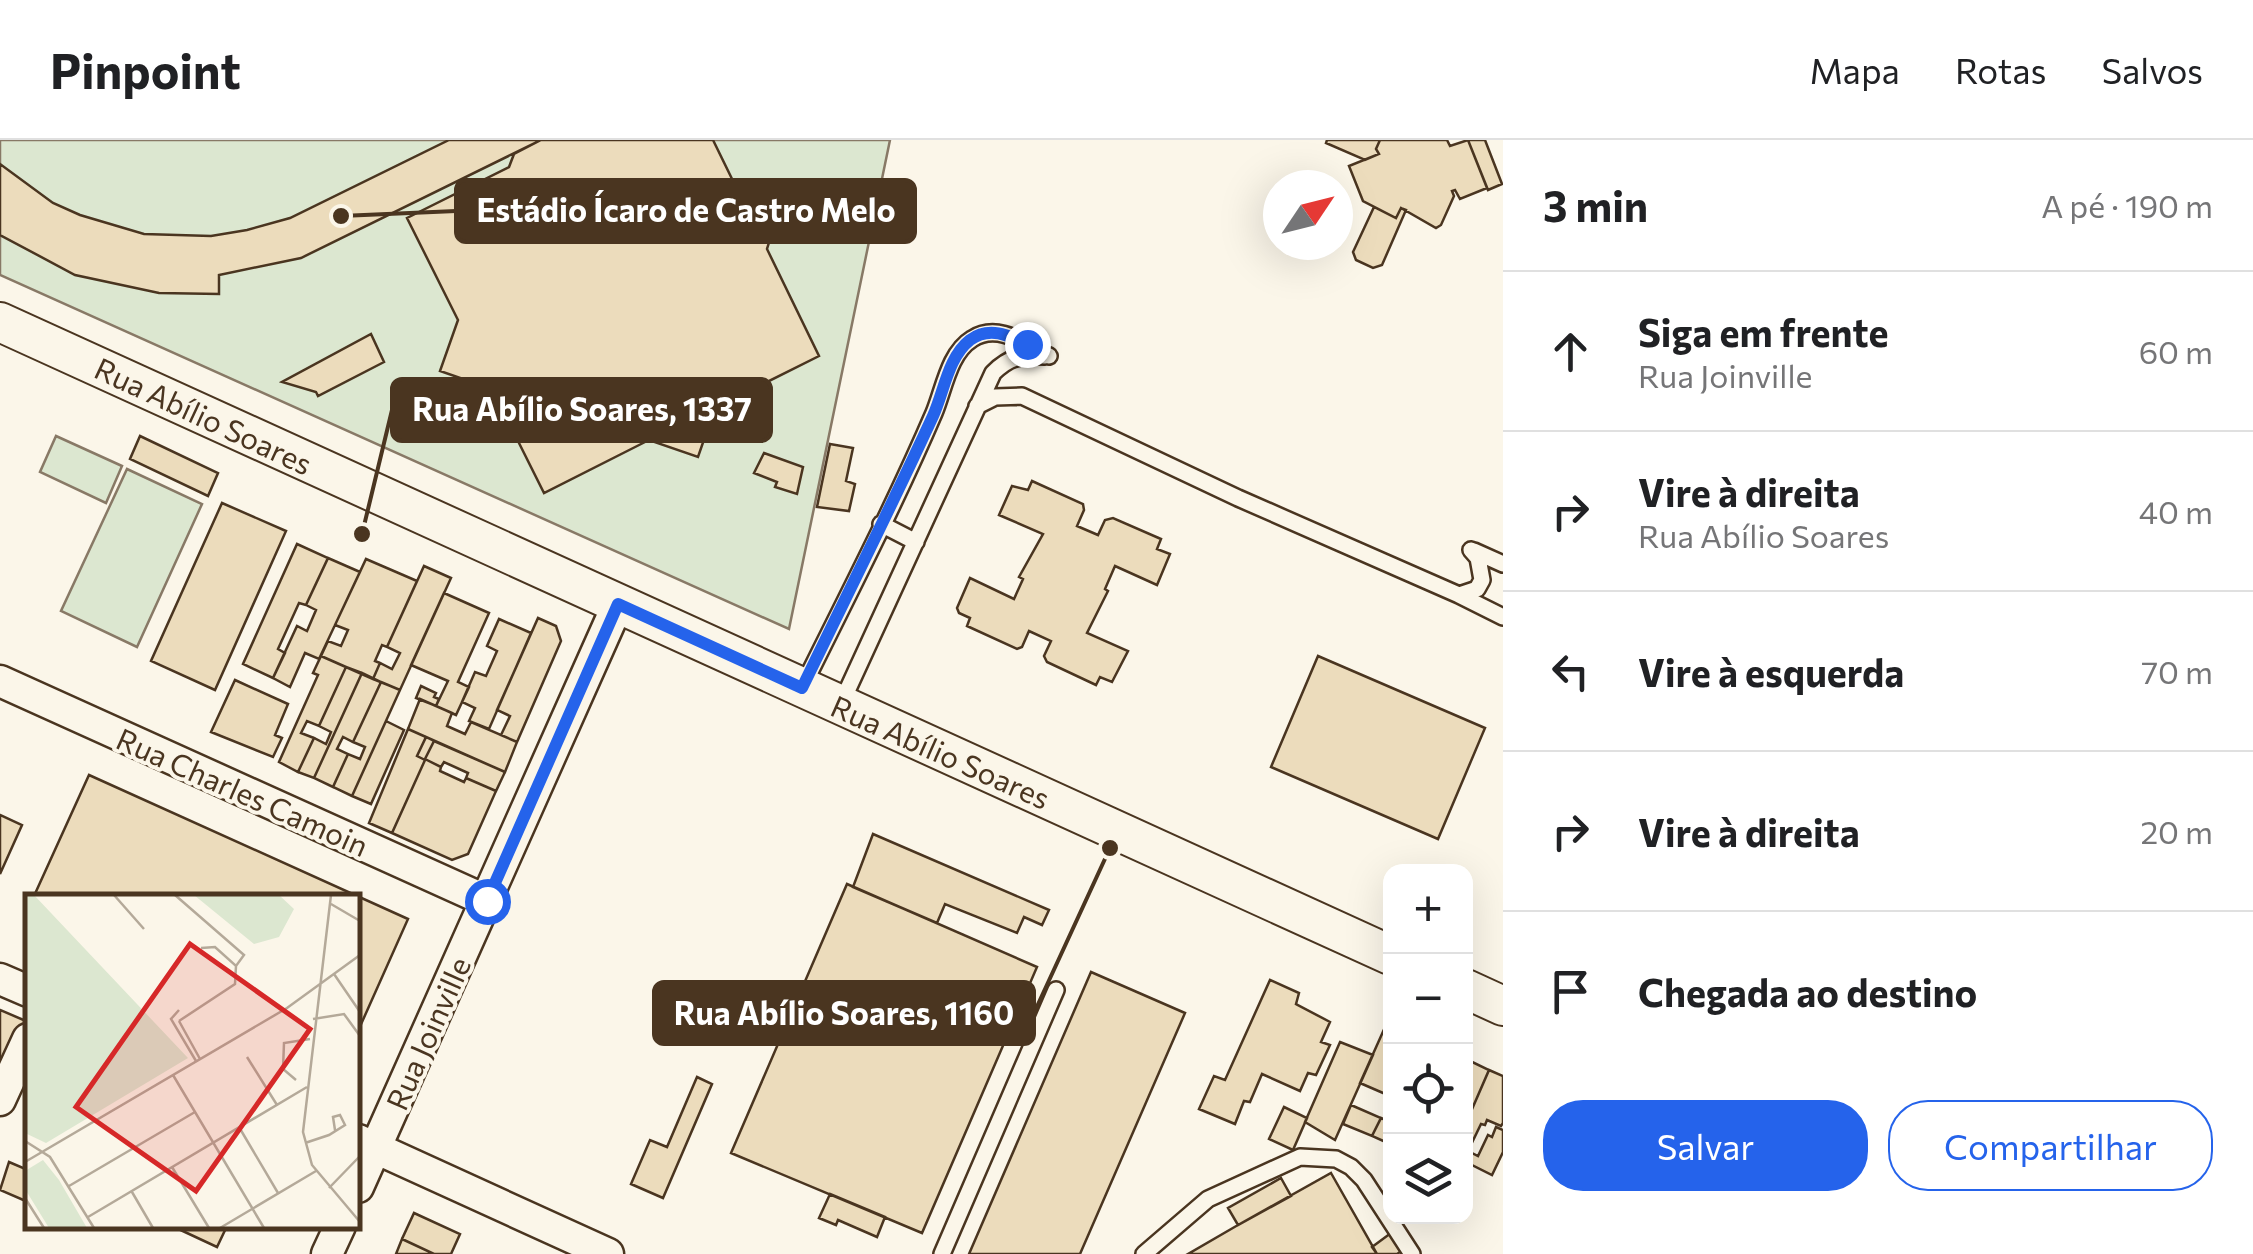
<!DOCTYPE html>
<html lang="pt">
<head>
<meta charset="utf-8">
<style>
  :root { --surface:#fff; --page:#f6f6f6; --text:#202124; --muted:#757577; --line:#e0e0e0; --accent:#2563eb }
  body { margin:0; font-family:Commissioner,sans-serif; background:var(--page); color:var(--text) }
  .controls { position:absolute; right:30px; bottom:30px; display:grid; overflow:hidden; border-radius:20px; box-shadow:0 10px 40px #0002 }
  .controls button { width:90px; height:90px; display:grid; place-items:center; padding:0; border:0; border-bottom:2px solid var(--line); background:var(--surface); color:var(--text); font:50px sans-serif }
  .compass { position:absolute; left:1263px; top:30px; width:90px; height:90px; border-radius:50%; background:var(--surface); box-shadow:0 10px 40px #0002; rotate:55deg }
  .stop { position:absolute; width:30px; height:30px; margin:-22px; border:8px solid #2563eb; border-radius:50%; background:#fff }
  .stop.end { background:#2563eb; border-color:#fff; box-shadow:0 2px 10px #0008 }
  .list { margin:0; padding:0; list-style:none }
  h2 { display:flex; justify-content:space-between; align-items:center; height:130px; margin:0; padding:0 40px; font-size:42px }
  h2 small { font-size:32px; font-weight:400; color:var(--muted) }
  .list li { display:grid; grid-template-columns:65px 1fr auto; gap:30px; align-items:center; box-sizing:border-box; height:160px; padding:0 40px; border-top:2px solid var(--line) }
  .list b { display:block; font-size:38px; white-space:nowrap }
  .list p { margin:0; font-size:32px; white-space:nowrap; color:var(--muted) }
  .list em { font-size:32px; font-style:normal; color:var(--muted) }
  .actions { display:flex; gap:20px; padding:30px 40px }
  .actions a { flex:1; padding:22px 0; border:2px solid var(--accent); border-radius:40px; text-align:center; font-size:35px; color:var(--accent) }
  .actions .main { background:var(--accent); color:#fff }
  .icon { flex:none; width:55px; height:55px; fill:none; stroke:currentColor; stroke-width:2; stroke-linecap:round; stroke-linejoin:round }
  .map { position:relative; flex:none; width:1503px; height:1114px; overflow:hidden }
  header { display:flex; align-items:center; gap:60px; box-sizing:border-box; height:140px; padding:0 50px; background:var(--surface); border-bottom:2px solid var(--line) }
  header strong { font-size:48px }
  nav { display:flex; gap:55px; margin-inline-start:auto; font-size:35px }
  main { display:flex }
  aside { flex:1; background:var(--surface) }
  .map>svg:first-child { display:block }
  .green { fill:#dce7d0; stroke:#887966; stroke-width:2.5 }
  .building { fill:#ecdcbc; stroke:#4a3520; stroke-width:2.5 }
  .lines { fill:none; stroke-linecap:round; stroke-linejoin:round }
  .service-casing { stroke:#4a3520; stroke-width:20 }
  .minor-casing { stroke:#4a3520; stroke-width:35 }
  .tertiary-casing { stroke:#4a3520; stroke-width:42 }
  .service { stroke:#fbf6e9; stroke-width:15 }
  .minor { stroke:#fbf6e9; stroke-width:30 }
  .tertiary { stroke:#fbf6e9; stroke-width:38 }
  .route { stroke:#2563eb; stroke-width:12 }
  .labels { text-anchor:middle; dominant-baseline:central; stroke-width:8; stroke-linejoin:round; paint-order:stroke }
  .street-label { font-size:30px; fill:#4a3520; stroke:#fbf6e9 }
  .inset-road { fill:none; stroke:#b4a999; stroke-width:2.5 }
  .view { fill:#d62828; fill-opacity:0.15; stroke:#d62828; stroke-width:5 }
  .inset-edge { fill:none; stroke:#4a3520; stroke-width:5 }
  .leader { fill:none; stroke:#4a3520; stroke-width:4 }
  .callout-dot { fill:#4a3520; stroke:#fbf6e9; stroke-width:4 }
  .callout { fill:#4a3520; stroke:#4a3520; stroke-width:4 }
  .callout-label { font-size:32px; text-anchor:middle; font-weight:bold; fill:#fff }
</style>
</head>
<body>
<header>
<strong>Pinpoint</strong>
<nav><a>Mapa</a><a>Rotas</a><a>Salvos</a></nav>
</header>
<main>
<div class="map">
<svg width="1503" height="1114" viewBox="0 0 1503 1114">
  <rect width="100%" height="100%" fill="#fbf6e9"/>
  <!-- green -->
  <path class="green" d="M0,0H890L789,489L0,135Z
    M56,296L122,326L106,363L40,332Z
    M127,329L202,364L137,507L61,471Z"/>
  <!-- building -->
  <path class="building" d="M449,0H541L301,118L219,135V154L159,153L75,135L0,95V24L53,63L80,75L144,94L211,96L247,90L290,78Z
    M541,0H713L735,45L782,61L767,109L819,216L715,268L698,317L649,300L544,353L492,249L440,231L458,180L407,78L509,27L514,14Z
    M1327,0H1380L1376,9L1379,14L1365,20L1326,3Z
    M1380,0H1447L1450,6L1468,0L1487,48L1460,59L1455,50L1452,51L1454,56L1441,85L1436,88L1401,68L1396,78L1363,61L1349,26L1379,14L1376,9Z
    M1468,0H1485L1502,44L1488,50Z
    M1374,67L1396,78L1401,68L1406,70L1382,125L1373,128L1356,120L1353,112Z
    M371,194L384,222L318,256L316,252L282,242Z
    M140,296L218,333L208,356L130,319Z
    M830,304L853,308L846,341L855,344L849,371L817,367Z
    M764,313L803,327L797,354L775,347L777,342L754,333Z
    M1032,341L1083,364L1084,370L1077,386L1098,395L1105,380L1113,378L1161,399L1157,409L1170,414L1157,445L1115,426L1105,449L1108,451L1087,493L1128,511L1112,542L1100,537L1096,545L1047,522L1044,516L1051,501L1029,491L1022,507L1017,509L967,486L970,478L959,473L957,468L970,438L1014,459L1023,439L1019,437L1043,394L999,375L1012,346L1028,350Z
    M222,363L286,391L215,550L151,521Z
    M297,404L328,418L306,465L299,463L278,509L285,513L273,538L243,524Z
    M328,418L360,432L319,519L305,513L290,547L273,538L297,486L307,491L316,470L306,465Z
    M366,419L417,441L387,507L382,505L375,521L380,523L373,539L321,516L328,501L341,506L348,490L335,485Z
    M424,426L451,438L400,550L373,539L380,523L392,529L400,513L387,507Z
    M444,453L489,473L458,542L469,547L456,575L436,566L448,541L411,525Z
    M538,478L556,486L561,501L517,602L501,595L510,576L497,570Z
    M499,479L531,493L489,589L469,581L475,568L462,562L475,532L486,536L497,511L487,506Z
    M321,516L346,527L319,586L307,581L301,593L314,598L298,632L279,622L318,535L313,533Z
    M1318,516L1485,588L1438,699L1271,627Z
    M346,527L362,533L314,638L298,632L314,598L326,604L331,592L319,586Z
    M362,533L381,542L353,602L343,597L337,609L348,614L333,647L314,638Z
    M235,540L288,564L275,595L282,598L273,617L211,592Z
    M381,542L400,550L352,656L333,647L348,614L360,619L365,607L353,602Z
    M421,546L436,553L434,557L439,559L436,566L416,558Z
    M420,559L452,573L447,586L465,594L471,582L517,602L505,632L408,589Z
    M386,581L404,590L371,664L352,656Z
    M408,589L426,597L417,616L425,620L392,693L369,683Z
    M426,597L434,601L425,619L441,627L440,631L464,642L466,638L496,651L468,714L452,720L392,693L425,620L417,616Z
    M434,601L505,632L496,651L466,638L468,633L444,622L441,627L425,619Z
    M89,635L408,779L358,891V756H34Z
    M0,675L22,685L0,734Z
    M873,694L1049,770L1042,785L1024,777L1017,793L945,764L937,783L853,747Z
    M847,744L1037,827L922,1093L731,1013Z
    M1091,832L1185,873L1080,1114H969Z
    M1270,840L1299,853L1296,864L1330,882L1321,902L1330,905L1316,935L1308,933L1300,951L1262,934L1250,962L1244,961L1235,984L1199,969L1214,936L1225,940Z
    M0,870L26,881L0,939Z
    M1386,885L1390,887V956L1360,943Z
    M1340,902L1373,915L1335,1000L1305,982Z
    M1466,919L1489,930L1466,983Z
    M1489,930L1503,936V983L1501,986L1487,980L1485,985L1481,984L1468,1011L1478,1016L1488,995L1492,997L1496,987L1503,990V1012L1492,1035L1466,1022V983Z
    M697,937L712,944L663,1058L631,1044L650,1000L667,1007Z
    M1351,965L1381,978L1372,996L1343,984Z
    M1284,967L1307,978L1293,1010L1269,999Z
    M1381,978L1390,982V1004L1372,996Z
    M9,1022L28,1030V1062L0,1050Z
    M1331,1033L1377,1114H1188L1238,1085Z
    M1281,1038L1291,1056L1238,1085L1228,1068Z
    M830,1054L885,1077L877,1097L838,1080L836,1085L819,1078Z
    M414,1073L460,1094L451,1114H434L402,1099Z
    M172,1086H227L217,1107Z
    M1391,1093L1403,1110L1397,1114H1377L1372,1107Z
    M402,1099L434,1114H396Z"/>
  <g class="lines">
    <!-- service casing -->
    <g class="service-casing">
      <path id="service" d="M977,266L995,257L1022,256L1238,358L1459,455L1477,449L1482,440L1478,418L1471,410
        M881,384L916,402
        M1474,411L1503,424
        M1459,455L1503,477
        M802,548C847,457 894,366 934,273C944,249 949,213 972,199C998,182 1025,204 1049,216
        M841,564L993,233C1010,216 1022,215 1045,216
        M942,1114L1056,850
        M1144,1114L1208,1059L1300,1017L1336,1019L1351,1027L1364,1040L1412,1114"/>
    </g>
    <!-- minor casing -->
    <g class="minor-casing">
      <path id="minor" d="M0,541L487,761
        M0,839L28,851
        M0,960L28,899
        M358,1000L608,1114
        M358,1047L618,464
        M327,1114L340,1086"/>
    </g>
    <!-- tertiary casing -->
    <g class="tertiary-casing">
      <path id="tertiary" d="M0,182L1390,815
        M1466,849L1503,866"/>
    </g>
    <!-- service -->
    <use href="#service" class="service"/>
    <!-- minor -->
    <use href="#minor" class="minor"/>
    <!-- tertiary -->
    <use href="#tertiary" class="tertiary"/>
  </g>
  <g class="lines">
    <!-- route -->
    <path class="route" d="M487,761L618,464L802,548C846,457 891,367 933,276C944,252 948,217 970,200C989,186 1008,195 1027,204"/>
  </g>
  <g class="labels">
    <!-- street labels -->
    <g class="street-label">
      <text transform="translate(204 275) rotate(25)">Rua Abílio Soares</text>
      <text transform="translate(941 611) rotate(24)">Rua Abílio Soares</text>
      <text transform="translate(243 651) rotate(24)">Rua Charles Camoin</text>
      <text transform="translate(427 893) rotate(-66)">Rua Joinville</text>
    </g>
  </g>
  <!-- overview -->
  <g transform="translate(25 754)">
    <rect width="335" height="335" fill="#fbf6e9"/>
    <path d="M0,1H9L163,164L21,249L0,239ZM169,1H254L269,15L254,43L229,50ZM18,266L34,286L62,334H24L0,295V277Z" fill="#dce7d0"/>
    <path class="inset-road" d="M89,1L119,35M150,1L219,61L211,72L190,53L176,54M306,1L278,238L287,271L335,328M306,10L335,27M309,80L335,118M154,116L146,125L171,167M288,125L319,120L335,142M154,127L210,90L211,72M154,127L175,165M222,163L252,211M148,181L239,334M271,186L258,175L259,149L285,145M214,233L253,299M0,247L25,263L69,334M280,249L304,241L320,231L315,221L308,223L310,236M0,268L262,114L335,61M147,273L184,334M44,292L170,218M304,294L335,262M107,298L128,334M0,304L19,334M63,323L282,193M195,334L291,277"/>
    <path class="view" d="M165,50L285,135L171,297L51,213Z"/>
    <rect width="335" height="335" class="inset-edge"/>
  </g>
  <!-- callouts -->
  <path class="leader" d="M341 76L456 71M362 394L392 270M1110 708L1034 873"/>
  <g class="callout-dot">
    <circle cx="341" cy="76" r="10"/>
    <circle cx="362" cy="394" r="10"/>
    <circle cx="1110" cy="708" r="10"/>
  </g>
  <g class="callout">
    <rect x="456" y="40" width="459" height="62" rx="10"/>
    <rect x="392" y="239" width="379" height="62" rx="10"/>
    <rect x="654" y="842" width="380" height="62" rx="10"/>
  </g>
  <g class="callout-label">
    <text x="686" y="82">Estádio Ícaro de Castro Melo</text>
    <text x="582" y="281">Rua Abílio Soares, 1337</text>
    <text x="844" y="885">Rua Abílio Soares, 1160</text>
  </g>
</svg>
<div class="controls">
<button>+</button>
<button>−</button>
<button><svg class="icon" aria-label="locate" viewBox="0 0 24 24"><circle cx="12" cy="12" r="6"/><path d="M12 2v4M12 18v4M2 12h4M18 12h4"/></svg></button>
<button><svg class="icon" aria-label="layers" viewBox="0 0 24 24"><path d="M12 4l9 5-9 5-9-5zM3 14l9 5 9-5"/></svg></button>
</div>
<svg class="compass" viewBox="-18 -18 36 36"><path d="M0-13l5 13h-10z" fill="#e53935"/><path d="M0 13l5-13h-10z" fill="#757577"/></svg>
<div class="stop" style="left:487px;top:761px"></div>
<div class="stop end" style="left:1027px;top:204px"></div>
</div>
<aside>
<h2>3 min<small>A pé · 190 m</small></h2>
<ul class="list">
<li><svg class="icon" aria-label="ahead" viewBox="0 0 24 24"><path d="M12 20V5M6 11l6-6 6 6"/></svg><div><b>Siga em frente</b><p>Rua Joinville</p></div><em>60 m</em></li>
<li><svg class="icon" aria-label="right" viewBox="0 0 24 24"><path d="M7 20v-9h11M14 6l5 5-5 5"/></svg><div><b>Vire à direita</b><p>Rua Abílio Soares</p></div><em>40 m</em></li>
<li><svg class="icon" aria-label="left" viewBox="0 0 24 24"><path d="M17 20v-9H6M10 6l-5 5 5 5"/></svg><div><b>Vire à esquerda</b></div><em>70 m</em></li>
<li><svg class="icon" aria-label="right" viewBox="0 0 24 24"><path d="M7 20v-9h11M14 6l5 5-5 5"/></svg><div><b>Vire à direita</b></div><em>20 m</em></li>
<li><svg class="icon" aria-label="arrive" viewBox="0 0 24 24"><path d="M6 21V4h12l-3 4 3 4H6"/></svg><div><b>Chegada ao destino</b></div></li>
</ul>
<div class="actions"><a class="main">Salvar</a><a>Compartilhar</a></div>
</aside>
</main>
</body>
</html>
